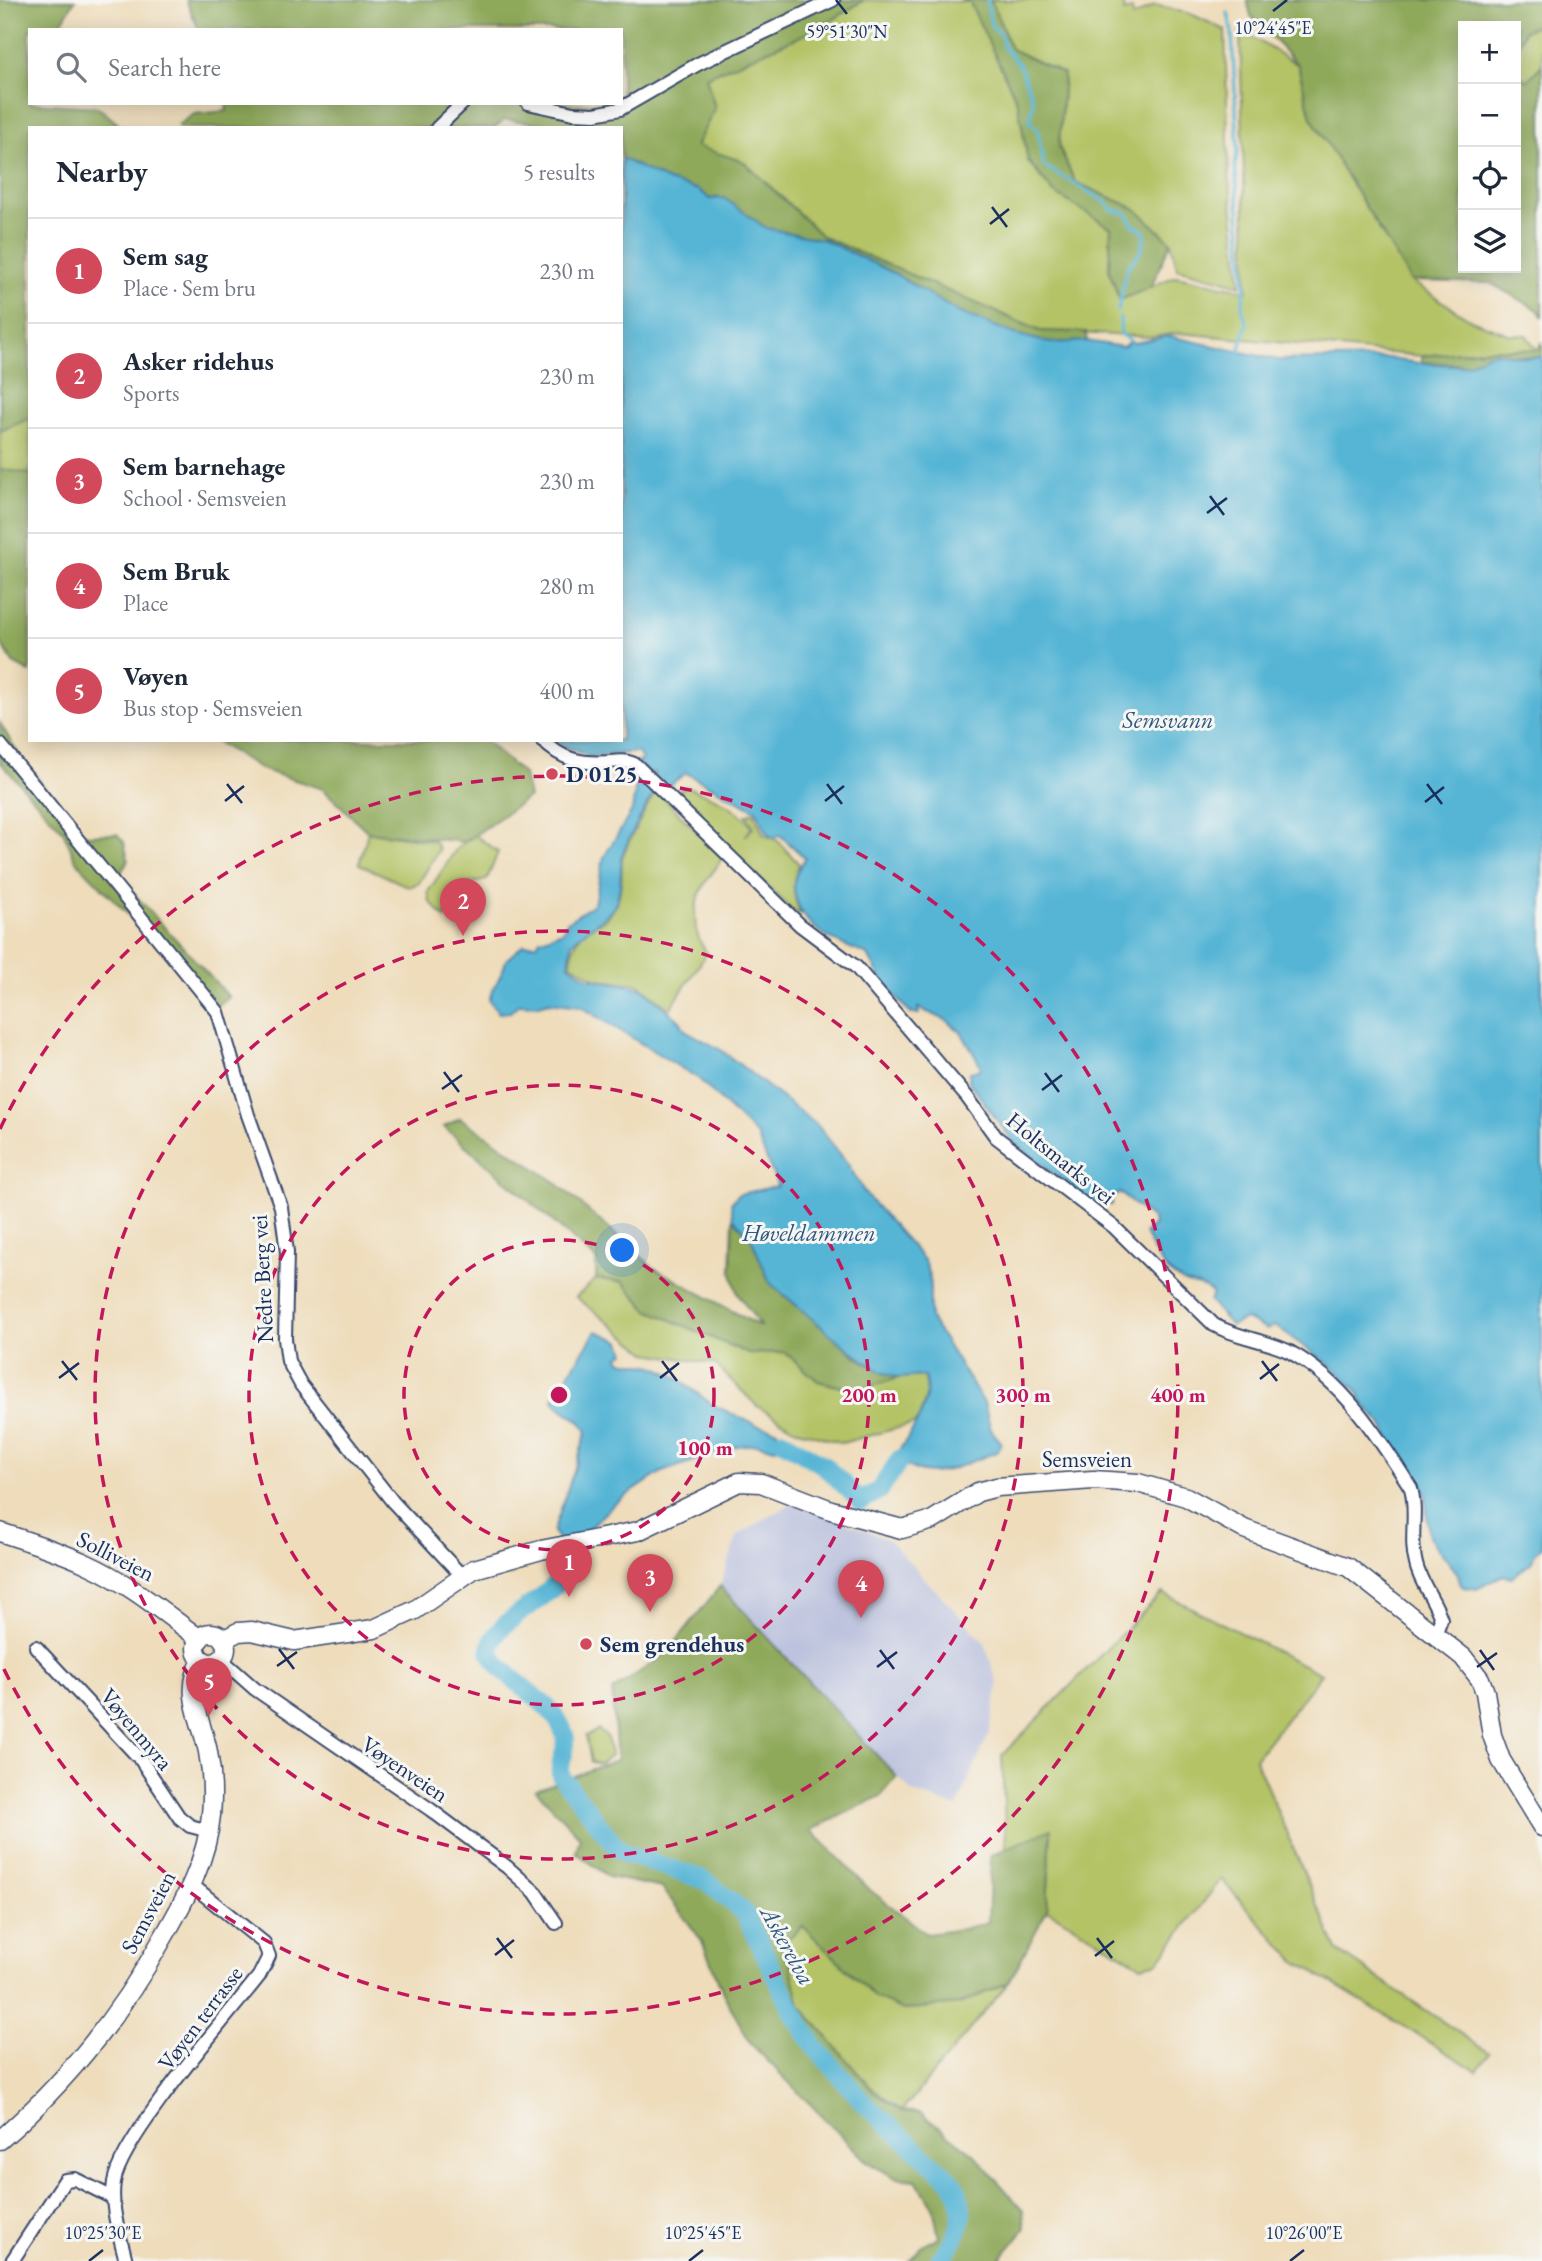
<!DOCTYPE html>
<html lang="en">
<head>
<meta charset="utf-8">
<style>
  :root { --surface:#fff; --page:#f6f6f7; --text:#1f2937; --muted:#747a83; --line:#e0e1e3; --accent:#d1495b }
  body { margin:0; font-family:"EB Garamond",serif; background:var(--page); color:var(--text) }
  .controls { position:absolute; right:21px; top:21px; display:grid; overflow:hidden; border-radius:0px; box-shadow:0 4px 18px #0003 }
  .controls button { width:63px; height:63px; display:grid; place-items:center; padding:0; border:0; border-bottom:2px solid var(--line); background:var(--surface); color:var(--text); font:35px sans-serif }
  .you { position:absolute; left:623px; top:1251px; width:24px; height:24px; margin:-18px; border:5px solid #fff; border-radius:50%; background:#1a73e8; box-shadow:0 0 0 10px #1a73e833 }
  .badge { display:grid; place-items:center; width:46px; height:46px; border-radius:50%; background:var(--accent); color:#fff; font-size:23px; font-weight:700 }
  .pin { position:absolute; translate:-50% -58px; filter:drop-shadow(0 2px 4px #0008) }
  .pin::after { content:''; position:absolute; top:37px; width:24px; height:21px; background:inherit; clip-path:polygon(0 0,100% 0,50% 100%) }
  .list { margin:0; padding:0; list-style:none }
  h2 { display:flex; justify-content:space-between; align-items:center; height:91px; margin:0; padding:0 28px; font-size:30px }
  h2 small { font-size:23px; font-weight:400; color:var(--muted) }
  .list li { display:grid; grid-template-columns:46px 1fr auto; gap:21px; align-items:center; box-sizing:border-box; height:105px; padding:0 28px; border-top:2px solid var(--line) }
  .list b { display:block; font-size:26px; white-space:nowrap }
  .list p { margin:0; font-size:23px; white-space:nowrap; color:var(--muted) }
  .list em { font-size:23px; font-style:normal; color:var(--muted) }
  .icon { flex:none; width:38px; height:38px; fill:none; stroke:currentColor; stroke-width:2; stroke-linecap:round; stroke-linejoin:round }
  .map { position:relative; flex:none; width:1542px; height:2261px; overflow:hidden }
  .search { position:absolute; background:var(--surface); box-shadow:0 4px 18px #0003; left:28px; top:28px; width:595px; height:77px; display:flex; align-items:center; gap:18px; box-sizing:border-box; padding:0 24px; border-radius:0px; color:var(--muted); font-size:26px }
  .panel { position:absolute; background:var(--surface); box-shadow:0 4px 18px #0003; left:28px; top:126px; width:595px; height:616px; border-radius:0px }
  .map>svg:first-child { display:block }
  .industrial { fill:#bdc3de }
  .green { fill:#b3c365; stroke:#677962; stroke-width:2 }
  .forest { fill:#8ea95a; stroke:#546c5c; stroke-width:2 }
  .water { fill:#56b5d5; stroke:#38729a; stroke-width:2 }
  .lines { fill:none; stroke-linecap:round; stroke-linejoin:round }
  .stream { stroke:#56b5d5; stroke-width:3.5 }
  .river { stroke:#56b5d5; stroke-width:19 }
  .street-casing { stroke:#3b496c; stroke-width:16 }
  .secondary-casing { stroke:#3b496c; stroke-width:21 }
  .street { stroke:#fff; stroke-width:12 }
  .secondary { stroke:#fff; stroke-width:18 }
  .ticks { fill:none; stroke:#1b2f5e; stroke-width:2.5 }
  .ring { fill:none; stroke:#c2185b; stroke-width:3.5; stroke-dasharray:12 9 }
  .poi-dot { fill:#d1495b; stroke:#f6f6f2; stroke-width:2.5 }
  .labels { text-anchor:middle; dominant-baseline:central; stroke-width:6; stroke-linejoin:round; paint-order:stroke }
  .poi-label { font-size:23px; font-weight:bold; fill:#1b2f5e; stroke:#f6f6f2; text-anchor:start }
  .street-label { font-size:23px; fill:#1b2f5e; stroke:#f6f6f2 }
  .water-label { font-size:24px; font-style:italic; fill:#2d5782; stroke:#f6f6f2 }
  .ticks-label { font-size:18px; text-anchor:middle; fill:#1b2f5e; stroke:#f6f6f2; stroke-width:6; stroke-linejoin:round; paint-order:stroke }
  .centre { fill:#c2185b; stroke:#f6f6f2; stroke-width:3.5 }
  .ring-label { font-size:21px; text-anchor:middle; font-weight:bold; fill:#c2185b; stroke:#f6f6f2; stroke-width:6; stroke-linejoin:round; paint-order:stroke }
</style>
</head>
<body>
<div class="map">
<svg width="1542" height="2261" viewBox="0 0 1542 2261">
  <rect width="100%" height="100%" fill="#f6f6f2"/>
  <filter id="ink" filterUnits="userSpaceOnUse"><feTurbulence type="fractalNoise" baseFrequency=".0143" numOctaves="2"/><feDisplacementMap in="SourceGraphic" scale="14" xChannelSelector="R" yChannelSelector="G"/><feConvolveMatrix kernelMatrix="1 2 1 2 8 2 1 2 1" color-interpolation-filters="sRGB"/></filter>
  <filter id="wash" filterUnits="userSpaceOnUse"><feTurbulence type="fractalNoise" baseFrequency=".00686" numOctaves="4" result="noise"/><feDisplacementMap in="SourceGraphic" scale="28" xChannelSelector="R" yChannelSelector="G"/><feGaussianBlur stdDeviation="1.57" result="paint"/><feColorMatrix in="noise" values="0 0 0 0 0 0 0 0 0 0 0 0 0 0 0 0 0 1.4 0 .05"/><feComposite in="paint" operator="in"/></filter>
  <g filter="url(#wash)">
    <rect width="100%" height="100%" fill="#eedcba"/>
    <!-- industrial -->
    <path class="industrial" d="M795,1502L889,1540L985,1643L998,1685L990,1731L957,1807L913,1793L720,1586L738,1535Z"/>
    <!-- green -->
    <path class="green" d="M864,0L970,2L1018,103L1028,161L1053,192L1111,228L1109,270L1119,300L1176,276L1247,291L1240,30L1298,65L1311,117L1411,281L1471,320L1511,335H1526L1537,350L1491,349L1422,356L1180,333L1152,337L1040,331L823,237L771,187L695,146L715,108L706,77L819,28Z
      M991,0H1124V12L1132,9L1133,17L1155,5L1191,14L1225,30L1229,177L1241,285L1177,268L1171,242L1136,209L1075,182L1059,147L1064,74L1011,49Z
      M1542,23V65L1527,81L1516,73V49L1524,31Z
      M30,418V474L0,469V431Z
      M687,787C712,796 736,805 752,827L745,836L754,827L746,815L754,812L763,834L778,841L799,864C791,883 792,895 801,914L792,911L673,792Z
      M657,791L722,857C719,866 712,872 707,880C692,903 690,931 707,953L670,1009L639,984L597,979L571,964C573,922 602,931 615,907C622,893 622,873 622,859C623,852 652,795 657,791Z
      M368,832L434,841L439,849L419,883L409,887L359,864Z
      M475,835L498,852L487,880L464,885L445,918L430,902L428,892L457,848Z
      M596,1279L623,1282L648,1310L749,1354L785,1352L818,1381L857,1391L898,1378L924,1376L928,1391L917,1423L842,1443L798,1430L757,1406L715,1364L647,1353L576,1297Z
      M1162,1593L1321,1674L1255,1759L1337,1950L1489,2053L1477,2071L1294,1960L1221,1879L1158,1962L1142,1966L1047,1910L1051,1830L1006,1850L1002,1755Z
      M598,1730L607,1736L611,1755L600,1764L591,1762L586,1736Z
      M803,1926L876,1998L960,2004L1009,1982L902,2111C870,2089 811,2036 797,2000C790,1982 789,1960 785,1941Z"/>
    <!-- forest -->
    <path class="forest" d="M0,0H75L57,30H30V103L98,107L123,128H30V418L0,431Z
      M186,0H864L819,28L706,77L715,108L696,146L744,162L823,237L1040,331L1086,332L1087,341L1050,343L1015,334L958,312L892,272L824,240L766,228L719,197L710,199L699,190L668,181L621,158V128H549L542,124L505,119L494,128H180L178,125L194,114L227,111L226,103H621V30H199Z
      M962,0H991L1011,49L1064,74L1059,147L1075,182L1136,209L1171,242L1151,287L1120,300L1109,270L1111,228L1053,192L1028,161L1018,103L970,3Z
      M1247,0H1542V23L1524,31L1516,49V26H1463V268H1516V73L1527,81L1542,65V316L1538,310L1490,283L1411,281L1311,117L1298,65L1251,16Z
      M1542,343V356L1537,358L1498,353L1466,364L1422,362V356L1491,349L1537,350Z
      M0,469L30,474V672L13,663L0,641Z
      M0,723L19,755L82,835L117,834L124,842L128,860L119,876L123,882L229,997L217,1006L76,861L63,831L0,762Z
      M213,740H484L524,775L529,797L465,842L368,832L323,789L263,770Z
      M460,1118L554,1181L654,1268L761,1327L737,1292L731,1270L733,1218L751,1238L770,1283L857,1357L881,1372L898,1378L857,1391L818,1381L785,1352L749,1354L648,1310L623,1282L596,1279V1259L444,1127Z
      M720,1586L897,1777L881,1796L811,1830L870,1890L927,1934L963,1929L988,1922L991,1855L1051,1829L1047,1910L1009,1982L960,2004L903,2010L876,1998L803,1926L785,1941L800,2005L875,2093L902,2111L920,2113L974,2154L1023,2210L1025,2228L998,2261H909L921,2247L939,2237L933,2207L916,2180L896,2178L867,2162L751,2044L724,1995L702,1941L662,1888L609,1877L576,1852L580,1837L536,1790L617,1760L612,1691L666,1654Z"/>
    <!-- water -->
    <path class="water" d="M621,158L668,181L699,190L710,199L724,198L766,228L824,240L892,272L958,312L1015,334L1050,343L1087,341L1123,347L1130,341L1134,343L1169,336L1278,360L1389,358C1399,362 1456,367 1467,364C1475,362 1483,354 1492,353C1509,351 1525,362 1542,356V1547L1535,1553L1531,1563L1511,1578L1503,1575L1477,1589L1463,1587L1460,1583L1458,1574L1429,1537L1425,1491L1401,1453L1394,1447L1383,1425L1360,1400L1359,1393L1334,1368L1275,1326L1267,1329L1245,1319L1231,1326L1209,1301L1213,1294C1205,1285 1193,1286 1182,1281C1165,1273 1152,1249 1145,1233L1154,1225L1153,1219L1120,1193L1112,1197V1205L1092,1203L1015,1144L969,1082L970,1072L979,1070L981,1066L961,1032L946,1020L918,1008L919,1014H911L882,981L868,955C835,942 794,927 794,883C794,875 801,865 805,858L780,835L773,838L768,834L756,810L686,773L666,788L653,776L655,773L650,774L638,763L642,759L637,752L590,757L551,740H621Z
      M638,773L657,789C651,795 621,852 621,860C621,873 621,896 613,908C603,921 583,930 572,943L569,965L588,978L642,988L680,1021L685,1030L721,1050L818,1126L848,1164L866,1195L924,1260L930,1279V1318L984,1403L991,1430L1001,1442L997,1452C962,1463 925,1491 896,1455C911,1433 934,1403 924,1376L898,1378L881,1372L843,1345L770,1283L751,1238L733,1218L731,1203L739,1194L778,1186L757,1136L699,1079L580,1006L549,1002L539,1005L519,1004L510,1012L499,1013L489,1000C493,986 504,973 506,960L523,945L538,944L539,940L563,931L567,922L594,904L604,857L632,811Z
      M596,1331L621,1341L625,1353L619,1356L621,1361L654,1366L673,1375L713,1405L756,1425L777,1430L782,1440L775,1449L757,1444L737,1446L662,1472L614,1504L579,1538L581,1573L558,1559V1538L553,1532L587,1432C578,1413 562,1415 553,1399Z"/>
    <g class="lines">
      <!-- stream -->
      <path class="stream" d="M987,0L991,25L1001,35L1004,48L1019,64L1033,100L1030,124L1037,127L1044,166L1103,200L1113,210L1127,213L1132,224L1145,232L1142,249L1127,268L1118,311
        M1228,13L1232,33L1238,151L1235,164L1245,287L1242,309L1247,324L1239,352
        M1120,318L1121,334L1130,341"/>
      <!-- river -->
      <path class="river" d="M782,1440L823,1465L861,1501L880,1490L900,1459
        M569,1539C568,1554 568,1568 559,1580C541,1606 491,1621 490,1652C507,1685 552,1698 564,1733C570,1749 557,1761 561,1776L615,1845L626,1854L705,1880L744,1912L796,2017L816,2048L867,2106L953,2182C970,2214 960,2234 939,2261"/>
    </g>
  </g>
  <g filter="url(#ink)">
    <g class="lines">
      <!-- street casing -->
      <g class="street-casing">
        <path id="street" d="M528,103L573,113L595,114L620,109L698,64L833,0
          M437,128L463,103
          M542,740C562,760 581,764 609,762C619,761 627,760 636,765L800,925L856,967L967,1097L996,1137L1114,1227L1214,1325C1238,1338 1266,1340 1290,1352C1343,1381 1379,1438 1411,1488C1418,1513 1409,1539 1416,1564C1420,1583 1435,1600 1441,1619L1435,1635
          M0,744L218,1012L248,1115L281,1207L287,1252L285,1339L288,1361L301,1385L393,1502L462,1576
          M36,1647L141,1760L179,1817L190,1826L209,1831
          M221,1659L255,1689L431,1810L507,1867L535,1892L556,1923
          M12,2261L65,2180L75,2179L113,2198
          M126,2261C120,2235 110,2209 114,2182C121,2138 227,2017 259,1976L269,1956L264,1943L192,1885"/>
      </g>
      <!-- secondary casing -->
      <g class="secondary-casing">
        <path id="secondary" d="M0,1532C29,1542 59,1551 87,1564C129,1583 163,1612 200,1639
          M196 1648a15 15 0 1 1 30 0a15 15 0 1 1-30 0Z
          M223,1640L238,1632L252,1631L294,1641L374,1629L415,1610L474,1569L541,1550L638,1531L739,1482L761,1483L831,1510L902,1529L933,1520L978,1492L997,1487L1093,1480L1138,1483L1186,1497L1244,1529L1348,1567L1463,1657L1480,1679L1485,1692L1492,1735L1501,1760L1542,1827
          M0,2140C67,2082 120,2015 163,1938C185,1900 207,1860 211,1815C213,1794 212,1772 208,1752C202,1720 182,1690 203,1660"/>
      </g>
      <!-- street -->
      <use href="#street" class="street"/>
      <!-- secondary -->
      <use href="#secondary" class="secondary"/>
    </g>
  </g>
  <!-- ticks -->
  <path class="ticks" d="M836,0L847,14M1273,11L1287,0M992,207L1007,227M990,224L1009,209M1210,496L1224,515M1207,513L1227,498M227,784L242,803M827,784L842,804M1427,784L1442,804M225,801L244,786M825,801L844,786M1425,802L1444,787M444,1072L459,1092M1045,1073L1059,1092M442,1089L462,1075M1042,1090L1062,1075M62,1361L77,1380M662,1361L677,1381M1262,1361L1277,1381M59,1378L79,1363M660,1378L679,1363M1260,1379L1279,1364M279,1649L294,1669M880,1650L894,1669M1480,1650L1494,1670M277,1666L297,1652M877,1667L897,1652M1477,1667L1497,1653M497,1938L512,1958M1097,1938L1112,1958M495,1955L514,1940M1095,1956L1114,1941M89,2261L103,2250M689,2261L703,2250M1290,2261L1304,2250"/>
  <!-- distance rings -->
  <g class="ring">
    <circle cx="559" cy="1395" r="155"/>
    <circle cx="559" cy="1395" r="310"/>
    <circle cx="559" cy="1395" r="464"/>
    <path d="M0 1129A619 619 0 1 1 0 1661"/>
  </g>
  <!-- markers -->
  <g class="poi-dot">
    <circle cx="552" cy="774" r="7"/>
    <circle cx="586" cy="1644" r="7"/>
  </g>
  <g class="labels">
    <!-- poi labels -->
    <g class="poi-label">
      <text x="566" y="774">D 0125</text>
      <text x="600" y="1644">Sem grendehus</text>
    </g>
    <!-- street labels -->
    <g class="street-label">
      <text transform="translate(1061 1158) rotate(39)">Holtsmarks vei</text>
      <text transform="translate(262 1279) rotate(-93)">Nedre Berg vei</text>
      <text x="1087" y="1459">Semsveien</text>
      <text transform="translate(116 1556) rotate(27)">Solliveien</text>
      <text transform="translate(137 1729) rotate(50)">Vøyenmyra</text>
      <text transform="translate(405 1769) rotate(34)">Vøyenveien</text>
      <text transform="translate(148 1912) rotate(-62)">Semsveien</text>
      <text transform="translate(200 2018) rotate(-53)">Vøyen terrasse</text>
    </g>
    <!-- water labels -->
    <g class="water-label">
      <text x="1168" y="719">Semsvann</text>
      <text x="809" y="1232">Høveldammen</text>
      <text transform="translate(788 1945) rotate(61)">Askerelva</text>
    </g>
  </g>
  <g class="ticks-label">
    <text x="1273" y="34">10°24'45"E</text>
    <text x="847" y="38">59°51'30"N</text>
    <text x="103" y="2239">10°25'30"E</text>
    <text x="703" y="2239">10°25'45"E</text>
    <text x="1304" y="2239">10°26'00"E</text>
  </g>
  <circle cx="559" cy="1395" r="10" class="centre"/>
  <g class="ring-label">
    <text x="869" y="1402">200 m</text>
    <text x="1023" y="1402">300 m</text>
    <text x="1178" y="1402">400 m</text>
    <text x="705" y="1455">100 m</text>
  </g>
</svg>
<div class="controls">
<button>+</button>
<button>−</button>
<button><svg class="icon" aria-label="locate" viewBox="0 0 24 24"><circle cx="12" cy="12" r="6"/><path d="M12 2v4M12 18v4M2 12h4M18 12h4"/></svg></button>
<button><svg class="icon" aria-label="layers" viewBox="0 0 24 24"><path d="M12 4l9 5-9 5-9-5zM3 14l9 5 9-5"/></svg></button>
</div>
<div class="you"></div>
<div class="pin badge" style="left:569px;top:1597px">1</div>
<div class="pin badge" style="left:463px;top:936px">2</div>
<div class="pin badge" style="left:650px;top:1612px">3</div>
<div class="pin badge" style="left:861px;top:1618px">4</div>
<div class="pin badge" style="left:209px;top:1716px">5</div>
<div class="search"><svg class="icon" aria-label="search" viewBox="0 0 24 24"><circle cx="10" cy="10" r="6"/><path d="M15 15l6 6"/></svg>Search here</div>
<section class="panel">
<h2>Nearby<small>5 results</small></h2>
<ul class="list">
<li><span class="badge">1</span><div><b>Sem sag</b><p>Place · Sem bru</p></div><em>230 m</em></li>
<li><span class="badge">2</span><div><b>Asker ridehus</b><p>Sports</p></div><em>230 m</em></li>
<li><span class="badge">3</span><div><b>Sem barnehage</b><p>School · Semsveien</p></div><em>230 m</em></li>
<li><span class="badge">4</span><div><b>Sem Bruk</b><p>Place</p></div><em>280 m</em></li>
<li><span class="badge">5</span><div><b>Vøyen</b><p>Bus stop · Semsveien</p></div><em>400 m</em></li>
</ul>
</section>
</div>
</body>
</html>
